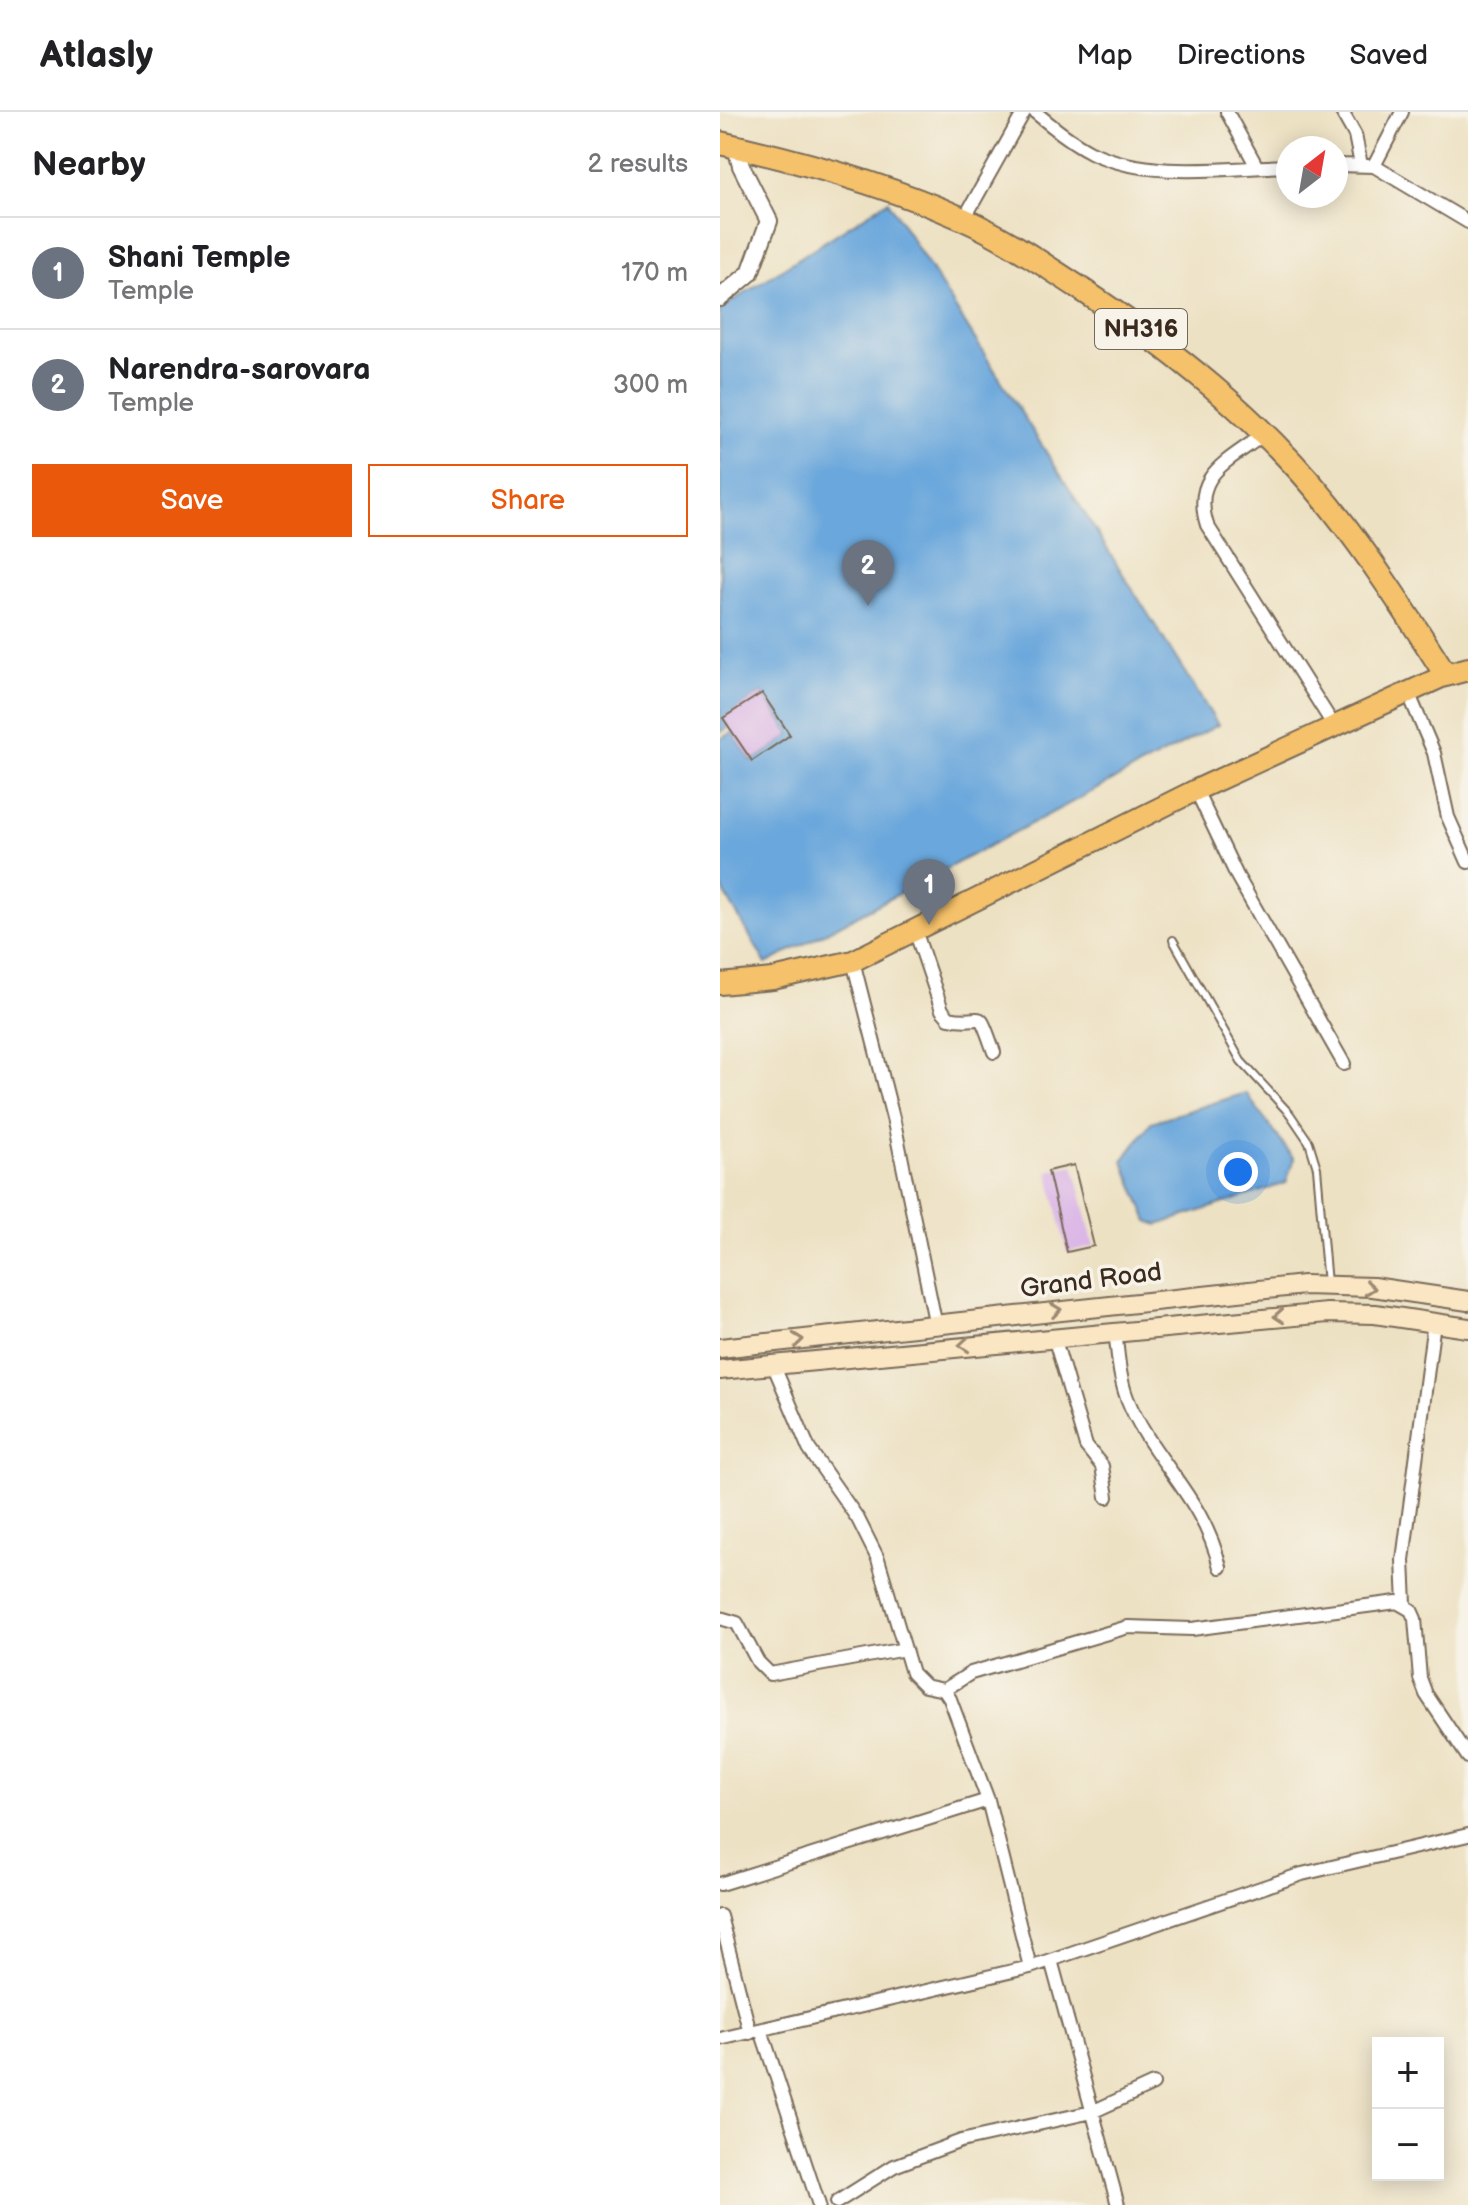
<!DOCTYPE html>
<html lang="en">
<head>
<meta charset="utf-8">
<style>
  :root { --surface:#fff; --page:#f6f6f6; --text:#202124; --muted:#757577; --line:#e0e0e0; --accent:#ea580c }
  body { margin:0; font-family:"Balsamiq Sans",sans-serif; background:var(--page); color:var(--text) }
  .controls { position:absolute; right:24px; bottom:24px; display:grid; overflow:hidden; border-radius:0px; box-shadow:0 4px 20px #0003 }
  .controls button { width:72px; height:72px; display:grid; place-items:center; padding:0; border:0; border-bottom:2px solid var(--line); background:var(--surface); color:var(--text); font:40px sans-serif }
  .compass { position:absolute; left:556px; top:24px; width:72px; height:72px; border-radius:50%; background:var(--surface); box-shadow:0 4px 20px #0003; rotate:31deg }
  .you { position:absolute; left:518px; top:1060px; width:28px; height:28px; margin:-20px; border:6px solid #fff; border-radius:50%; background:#1a73e8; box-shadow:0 0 0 12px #1a73e833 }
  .badge { display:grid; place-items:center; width:52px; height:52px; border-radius:50%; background:var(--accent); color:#fff; font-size:26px; font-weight:700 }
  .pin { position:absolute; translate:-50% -66px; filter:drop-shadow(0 2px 4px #0008) }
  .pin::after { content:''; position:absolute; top:42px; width:28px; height:24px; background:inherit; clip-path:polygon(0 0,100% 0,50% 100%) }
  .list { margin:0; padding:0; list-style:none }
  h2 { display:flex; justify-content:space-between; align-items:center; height:104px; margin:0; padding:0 32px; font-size:34px }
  h2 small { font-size:26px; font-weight:400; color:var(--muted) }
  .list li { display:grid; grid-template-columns:52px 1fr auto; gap:24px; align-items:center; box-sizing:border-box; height:112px; padding:0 32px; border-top:2px solid var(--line) }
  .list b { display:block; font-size:30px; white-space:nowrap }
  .list p { margin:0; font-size:26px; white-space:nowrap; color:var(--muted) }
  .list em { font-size:26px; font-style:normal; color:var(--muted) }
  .actions { display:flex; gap:16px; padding:24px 32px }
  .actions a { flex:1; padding:18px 0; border:2px solid var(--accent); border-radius:0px; text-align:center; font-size:28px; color:var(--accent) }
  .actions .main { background:var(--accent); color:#fff }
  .map { position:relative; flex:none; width:748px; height:2093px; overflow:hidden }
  header { display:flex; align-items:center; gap:48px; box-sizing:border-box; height:112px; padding:0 40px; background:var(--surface); border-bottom:2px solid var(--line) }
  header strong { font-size:38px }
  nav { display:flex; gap:44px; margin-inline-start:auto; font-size:28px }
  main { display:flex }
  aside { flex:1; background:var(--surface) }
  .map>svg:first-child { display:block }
  .water { fill:#6ba7dc; stroke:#53687d; stroke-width:2 }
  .building { fill:#d7ade6 }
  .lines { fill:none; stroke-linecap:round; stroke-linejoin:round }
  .service-casing { stroke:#796a58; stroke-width:10 }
  .minor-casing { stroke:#796a58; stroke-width:16 }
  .tertiary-casing { stroke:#796a58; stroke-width:20 }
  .secondary-casing { stroke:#796a58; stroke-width:22 }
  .primary-casing { stroke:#796a58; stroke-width:24 }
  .trunk-casing { stroke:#796a58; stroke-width:26 }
  .service { stroke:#fff; stroke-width:6 }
  .minor { stroke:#fff; stroke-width:12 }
  .tertiary { stroke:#fff; stroke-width:16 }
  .secondary { stroke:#fbe6c4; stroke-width:18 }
  .primary { stroke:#f5c16b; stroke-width:20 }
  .trunk { stroke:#f5c16b; stroke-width:22 }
  .oneway { stroke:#9b8871 }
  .labels { text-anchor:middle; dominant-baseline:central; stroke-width:7; stroke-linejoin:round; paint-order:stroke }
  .shield { fill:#f7f3e8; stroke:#73665b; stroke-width:2 }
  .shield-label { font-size:24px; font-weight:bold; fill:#3b2a1e }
  .street-label { font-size:26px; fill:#3b2a1e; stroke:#f7f3e8 }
</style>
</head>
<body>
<header>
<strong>Atlasly</strong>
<nav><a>Map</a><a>Directions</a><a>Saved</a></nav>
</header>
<main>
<aside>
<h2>Nearby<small>2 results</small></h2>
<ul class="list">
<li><span class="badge" style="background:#6b7280">1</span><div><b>Shani Temple</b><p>Temple</p></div><em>170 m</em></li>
<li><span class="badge" style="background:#6b7280">2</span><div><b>Narendra-sarovara</b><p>Temple</p></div><em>300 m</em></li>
</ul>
<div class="actions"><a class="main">Save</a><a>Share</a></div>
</aside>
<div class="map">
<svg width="748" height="2093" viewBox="0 0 748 2093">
  <rect width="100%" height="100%" fill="#f7f3e8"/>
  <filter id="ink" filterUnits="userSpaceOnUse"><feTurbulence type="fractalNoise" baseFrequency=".0125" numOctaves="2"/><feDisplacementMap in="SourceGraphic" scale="16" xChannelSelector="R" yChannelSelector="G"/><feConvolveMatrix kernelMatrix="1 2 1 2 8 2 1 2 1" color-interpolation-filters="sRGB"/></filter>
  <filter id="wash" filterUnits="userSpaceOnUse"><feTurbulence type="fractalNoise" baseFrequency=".006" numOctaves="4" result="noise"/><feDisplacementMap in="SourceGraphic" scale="32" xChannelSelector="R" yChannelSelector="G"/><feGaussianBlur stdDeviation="1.8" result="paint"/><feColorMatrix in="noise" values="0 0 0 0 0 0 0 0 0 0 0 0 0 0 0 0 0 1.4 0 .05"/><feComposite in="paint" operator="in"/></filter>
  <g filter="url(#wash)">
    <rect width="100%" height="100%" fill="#ede1c3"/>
    <!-- water -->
    <path class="water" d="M168,89L498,613L46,852L0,773V627L12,620L32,649L70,623L42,581L4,606L9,615L0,621V197Z
      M526,981L574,1047L566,1071L438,1113L428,1109L403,1049L431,1010Z"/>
    <g id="blocks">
      <!-- building -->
      <path class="building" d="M42,581L70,623L32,649L3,606Z
        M354,1053L374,1134L347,1140L328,1059Z"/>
    </g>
  </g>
  <g filter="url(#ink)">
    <use href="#blocks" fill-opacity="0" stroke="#796a58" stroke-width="2"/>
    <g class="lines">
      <!-- service casing -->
      <g class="service-casing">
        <path id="service" d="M453,828L521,949L570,1002L589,1030L597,1056L607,1172"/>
      </g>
      <!-- minor casing -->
      <g class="minor-casing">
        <path id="minor" d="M315,0C333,15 350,29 371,40C428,68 506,56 568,54
          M507,0L537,55
          M622,0L635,23L641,53
          M616,53L654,54L748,110
          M654,54L682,0
          M244,107L304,0
          M544,322C508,350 471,362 487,413L614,614
          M688,580L714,641L728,705L748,750
          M476,678L517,764L624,952
          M195,818L222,898L229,906C267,914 256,890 274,940
          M133,849L174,1010L216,1214
          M395,1219C398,1242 399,1265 407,1286C432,1349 482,1382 500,1455
          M334,1225L366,1334L382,1354L387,1385
          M53,1252L89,1337L138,1407L158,1447L192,1561L205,1574L224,1578L230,1587L268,1688L310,1855
          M685,1492L683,1448L714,1210
          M0,1506L17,1511L38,1550L50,1562L185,1537
          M224,1578L251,1561L408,1515L472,1517L677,1490L691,1498L695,1507L700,1566L706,1582L748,1645
          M0,1772L268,1688
          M0,1804L30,1921
          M331,1848L398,2093
          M41,1918L99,2093
          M0,1927L310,1855L582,1762L748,1723
          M117,2090L174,2054L241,2029L372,2000L433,1972"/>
      </g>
      <!-- tertiary casing -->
      <g class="tertiary-casing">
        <path id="tertiary" d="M0,186L30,161L49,109L21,54L16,35"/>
      </g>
      <!-- secondary casing -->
      <g class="secondary-casing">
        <path id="secondary" d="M0,1236L584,1173L653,1175L748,1189
          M0,1258L607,1201L655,1202L748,1216"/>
      </g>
      <!-- primary casing -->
      <g class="primary-casing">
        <path id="primary" d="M0,872L53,867L133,849L476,678L726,563"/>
      </g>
      <!-- trunk casing -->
      <g class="trunk-casing">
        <path id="trunk" d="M0,31C81,49 167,73 243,107C284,125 321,151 358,175C452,237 538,305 609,393C652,447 689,505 726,563L748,557"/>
      </g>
      <!-- service -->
      <use href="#service" class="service"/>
      <!-- minor -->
      <use href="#minor" class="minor"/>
      <!-- tertiary -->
      <use href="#tertiary" class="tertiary"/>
      <!-- secondary -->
      <use href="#secondary" class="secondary"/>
      <!-- primary -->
      <use href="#primary" class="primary"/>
      <!-- trunk -->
      <use href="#trunk" class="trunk"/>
    </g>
    <!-- one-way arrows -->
    <defs><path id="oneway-chevron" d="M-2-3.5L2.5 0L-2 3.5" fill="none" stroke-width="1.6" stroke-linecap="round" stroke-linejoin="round" transform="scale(2)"/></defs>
    <g class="oneway">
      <use href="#oneway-chevron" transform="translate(650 1176) rotate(6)"/>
      <use href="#oneway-chevron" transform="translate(336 1198) rotate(-7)"/>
      <use href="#oneway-chevron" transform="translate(559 1204) rotate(176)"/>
      <use href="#oneway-chevron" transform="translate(78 1228) rotate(-6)"/>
      <use href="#oneway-chevron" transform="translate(244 1233) rotate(175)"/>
    </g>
  </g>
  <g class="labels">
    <!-- shield labels -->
    <rect class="shield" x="375" y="197" width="92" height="40" rx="6"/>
    <g class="shield-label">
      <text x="421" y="217">NH316</text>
    </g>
    <!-- street labels -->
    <g class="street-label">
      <text transform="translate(371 1169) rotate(-7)">Grand Road</text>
    </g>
  </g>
</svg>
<div class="controls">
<button>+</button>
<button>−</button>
</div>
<svg class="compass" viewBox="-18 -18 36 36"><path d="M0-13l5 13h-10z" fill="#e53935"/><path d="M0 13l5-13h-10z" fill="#757577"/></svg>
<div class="you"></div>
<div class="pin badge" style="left:209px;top:813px;background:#6b7280">1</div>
<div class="pin badge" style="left:148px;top:494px;background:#6b7280">2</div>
</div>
</main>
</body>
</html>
